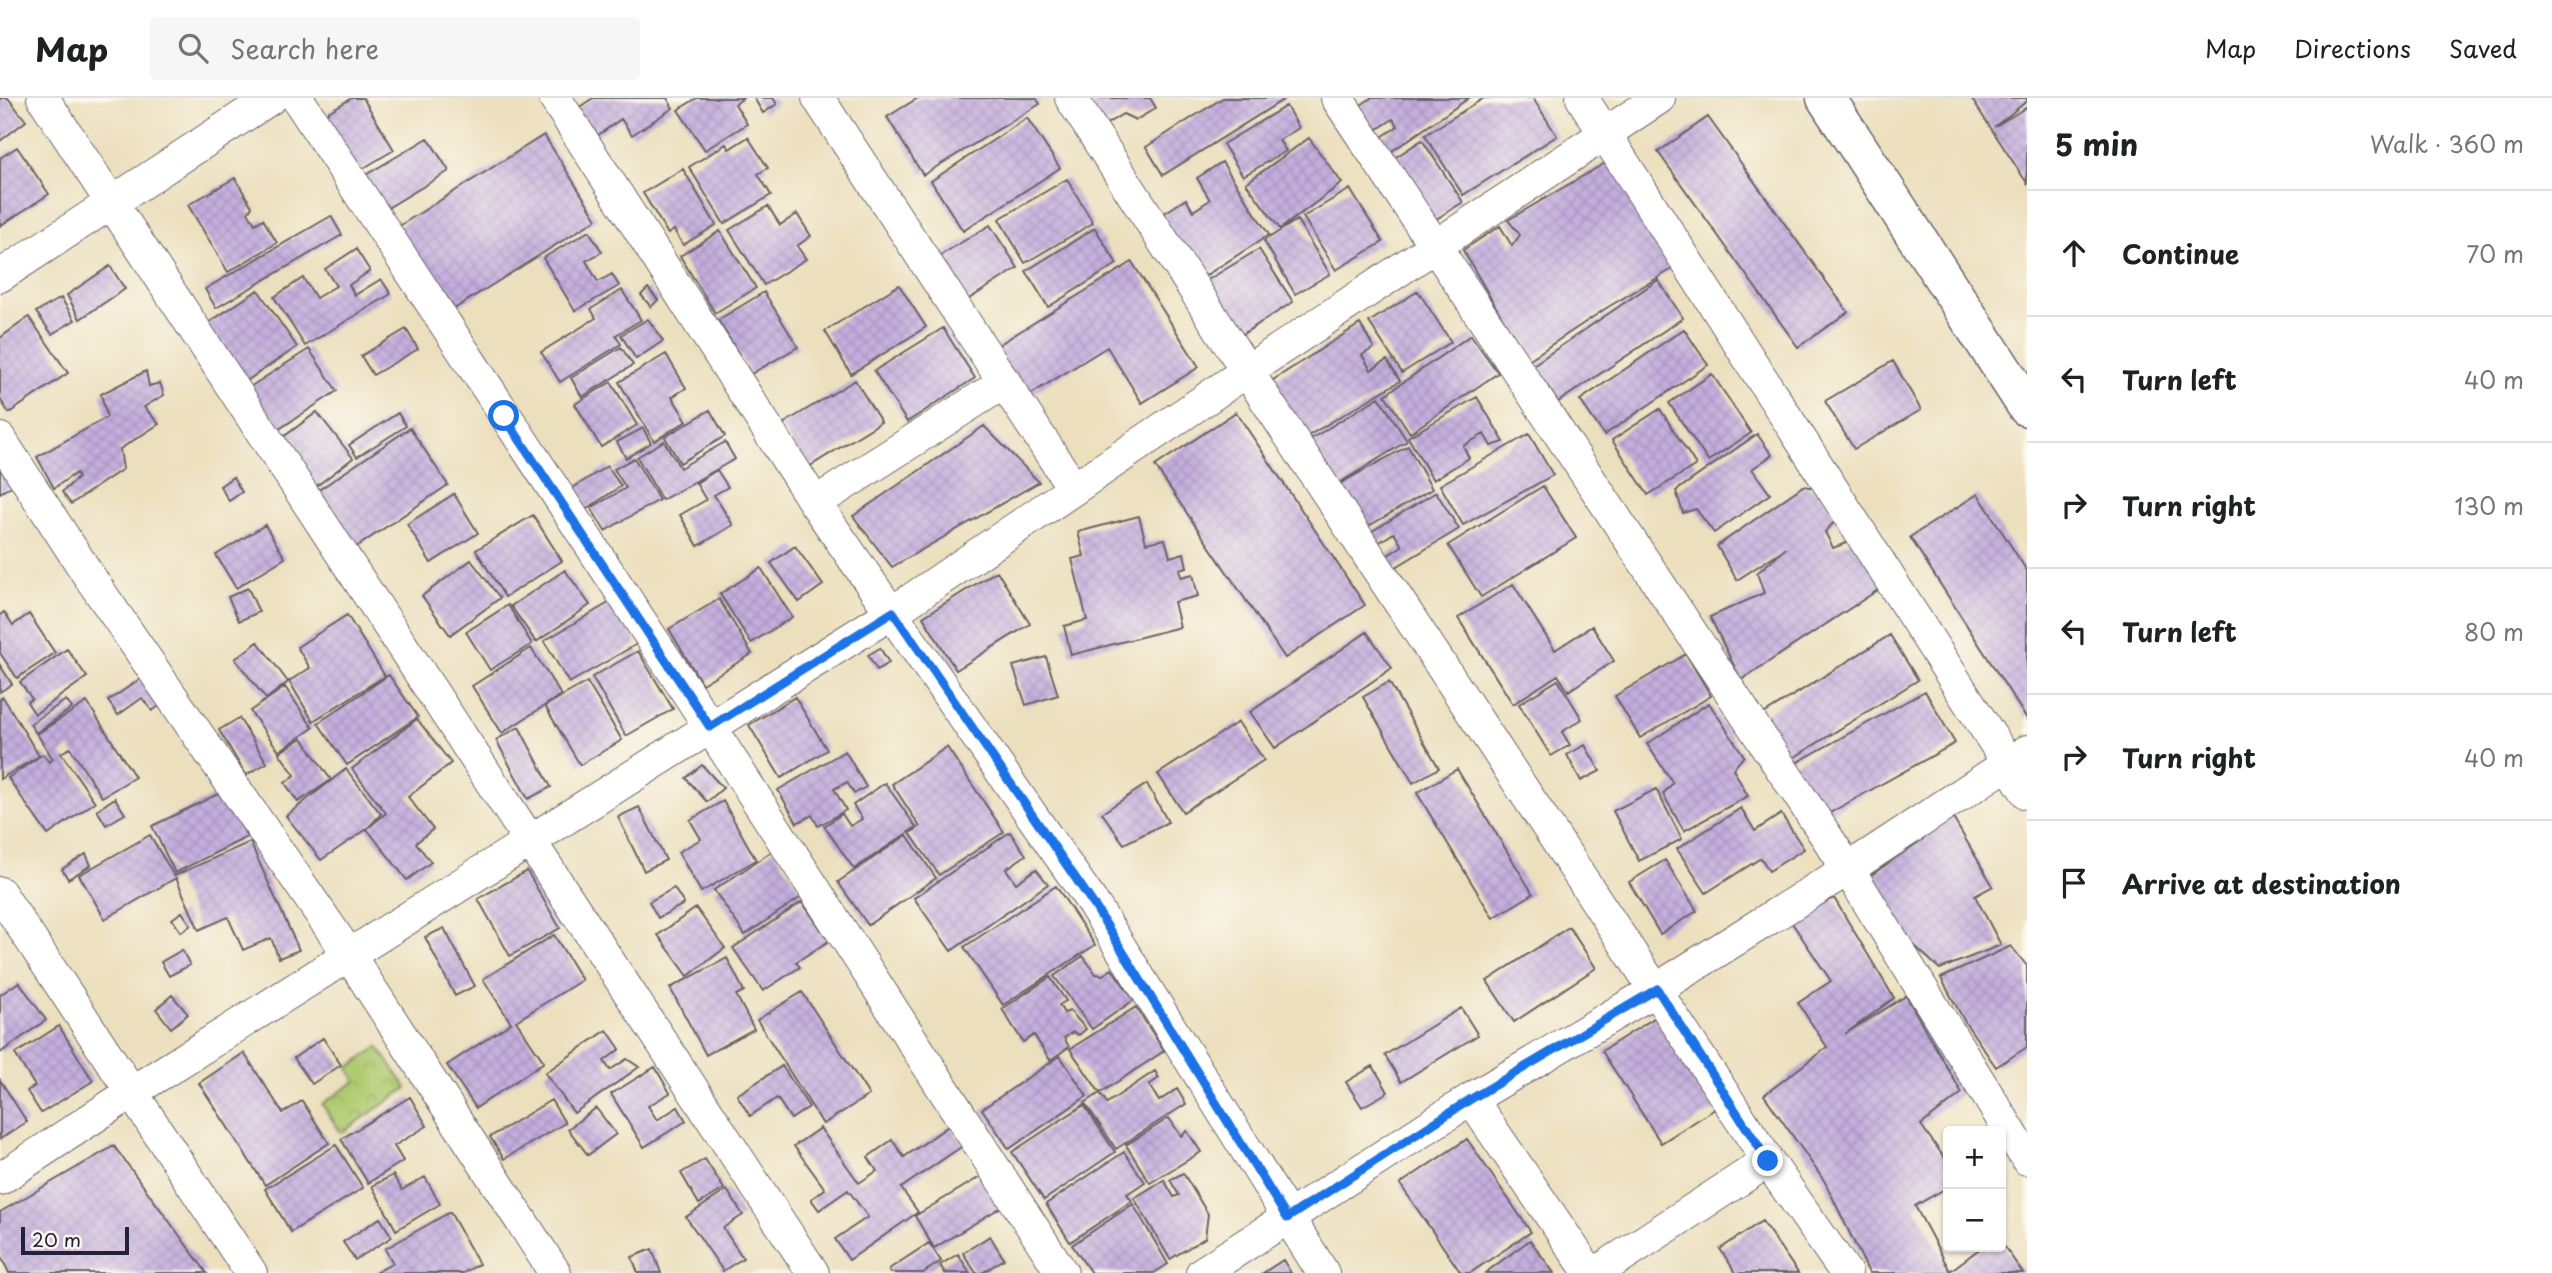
<!DOCTYPE html>
<html lang="en">
<head>
<meta charset="utf-8">
<style>
  :root { --surface:#fff; --page:#f6f6f6; --text:#202124; --muted:#757577; --line:#e0e0e0 }
  body { margin:0; font-family:"Playpen Sans",sans-serif; background:var(--page); color:var(--text) }
  .controls { position:absolute; right:21px; bottom:21px; display:grid; overflow:hidden; border-radius:7px; box-shadow:0 2px 5px #0004 }
  .controls button { width:63px; height:63px; display:grid; place-items:center; padding:0; border:0; border-bottom:2px solid var(--line); background:var(--surface); color:var(--text); font:35px sans-serif }
  .scale { position:absolute; left:21px; bottom:18px; width:108px; box-sizing:border-box; padding-left:7px; border:4px solid #22223b; border-top:0; font-size:19px; line-height:24px; white-space:nowrap; color:#22223b; -webkit-text-stroke:5px #fbf7ec; paint-order:stroke }
  .stop { position:absolute; width:21px; height:21px; margin:-16px; border:5px solid #1a73e8; border-radius:50%; background:#fff }
  .stop.end { background:#1a73e8; border-color:#fff; box-shadow:0 2px 7px #0008 }
  .list { margin:0; padding:0; list-style:none }
  h2 { display:flex; justify-content:space-between; align-items:center; height:91px; margin:0; padding:0 28px; font-size:30px }
  h2 small { font-size:23px; font-weight:400; color:var(--muted) }
  .list li { display:grid; grid-template-columns:46px 1fr auto; gap:21px; align-items:center; box-sizing:border-box; height:126px; padding:0 28px; border-top:2px solid var(--line) }
  .list b { display:block; font-size:26px; white-space:nowrap }
  .list em { font-size:23px; font-style:normal; color:var(--muted) }
  .icon { flex:none; width:38px; height:38px; fill:none; stroke:currentColor; stroke-width:2; stroke-linecap:round; stroke-linejoin:round }
  .map { position:relative; flex:none; width:2027px; height:1175px; overflow:hidden }
  header { display:flex; align-items:center; gap:42px; box-sizing:border-box; height:98px; padding:0 35px; background:var(--surface); border-bottom:2px solid var(--line) }
  header strong { font-size:33px }
  nav { display:flex; gap:38px; margin-inline-start:auto; font-size:24px }
  .search { width:490px; height:63px; background:var(--page); display:flex; align-items:center; gap:18px; box-sizing:border-box; padding:0 24px; border-radius:7px; color:var(--muted); font-size:26px }
  main { display:flex }
  aside { flex:1; background:var(--surface) }
  .map>svg:first-child { display:block }
  .park { fill:url(#park-crowns); stroke:#697656; stroke-width:2 }
  .building { fill:url(#building-cross-hatch) }
  .lines { fill:none; stroke-linecap:round; stroke-linejoin:round }
  .street-casing { stroke:#696468; stroke-width:34 }
  .secondary-casing { stroke:#696468; stroke-width:41 }
  .street { stroke:#fff; stroke-width:32 }
  .secondary { stroke:#fff; stroke-width:38 }
  .route { stroke:#1a73e8; stroke-width:9 }
</style>
</head>
<body>
<header>
<strong>Map</strong>
<div class="search"><svg class="icon" aria-label="search" viewBox="0 0 24 24"><circle cx="10" cy="10" r="6"/><path d="M15 15l6 6"/></svg>Search here</div>
<nav><a>Map</a><a>Directions</a><a>Saved</a></nav>
</header>
<main>
<div class="map">
<svg width="2027" height="1175" viewBox="0 0 2027 1175">
  <defs>
    <pattern id="park-crowns" width="20" height="18" patternUnits="userSpaceOnUse" patternTransform="scale(1.75)"><rect width="20" height="18" fill="#b0cb71"/><path d="M2 6a3 3 0 1 1 6 0M12 15a3 3 0 1 1 6 0" fill="none" stroke="#97ae63"/></pattern>
    <pattern id="building-cross-hatch" width="8" height="8" patternUnits="userSpaceOnUse" patternTransform="scale(1.75)"><rect width="8" height="8" fill="#c4aedd"/><path d="M0 0l8 8M0 8l8-8" fill="none" stroke="#a895bf"/></pattern>
  </defs>
  <rect width="100%" height="100%" fill="#fbf7ec"/>
  <filter id="ink" filterUnits="userSpaceOnUse"><feTurbulence type="fractalNoise" baseFrequency=".0143" numOctaves="2"/><feDisplacementMap in="SourceGraphic" scale="14" xChannelSelector="R" yChannelSelector="G"/><feConvolveMatrix kernelMatrix="1 2 1 2 8 2 1 2 1" color-interpolation-filters="sRGB"/></filter>
  <filter id="wash" filterUnits="userSpaceOnUse"><feTurbulence type="fractalNoise" baseFrequency=".00686" numOctaves="4" result="noise"/><feDisplacementMap in="SourceGraphic" scale="28" xChannelSelector="R" yChannelSelector="G"/><feGaussianBlur stdDeviation="1.57" result="paint"/><feColorMatrix in="noise" values="0 0 0 0 0 0 0 0 0 0 0 0 0 0 0 0 0 1.4 0 .05"/><feComposite in="paint" operator="in"/></filter>
  <g filter="url(#wash)">
    <rect width="100%" height="100%" fill="#ecdfbd"/>
    <!-- park -->
    <path class="park" d="M378,949L407,990L341,1035L322,1006L356,983L348,970Z"/>
    <g id="blocks">
      <!-- building -->
      <path class="building" d="M0,0H8L26,23L0,43Z
        M352,0H363L394,52L352,77L318,20Z
        M593,0H667L673,10L632,37L621,21L594,40L575,12Z
        M697,0H743L735,6L747,26L705,52L678,12Z
        M754,0H773L777,6L763,15Z
        M918,0H1036L1040,6L923,77L887,19Z
        M1085,0H1150L1156,10L1136,22L1123,16L1103,28Z
        M1223,0H1286L1163,77L1146,49Z
        M1371,0H1469L1386,57L1376,43L1398,28L1393,21L1370,36L1354,12Z
        M1484,0H1533L1557,38L1463,97L1425,37Z
        M1971,0H2027V3L1994,29L2027,9V85Z
        M1286,8L1299,30L1279,42L1286,53L1243,78L1223,46Z
        M1708,19L1848,214L1798,249L1658,54Z
        M1027,20L1060,70L963,133L931,83Z
        M544,37L597,121L449,214L396,130Z
        M748,39L768,70L758,76L771,97L724,126L689,69L726,46L729,51Z
        M428,40L449,73L379,115L359,81Z
        M1309,40L1342,85L1280,131L1246,85Z
        M1422,42L1463,104L1430,125L1390,63Z
        M17,49L49,96L0,128V60Z
        M1612,61L1686,163L1608,209L1527,263L1463,152L1500,128L1512,148L1520,137L1508,122Z
        M1222,64L1269,137L1200,181L1160,118L1186,101L1193,113L1210,102L1197,80Z
        M683,71L716,127L683,147L674,132L668,136L643,95Z
        M235,80L252,109L248,114L255,126L263,121L277,145L228,174L188,107Z
        M1067,81L1093,125L1025,165L999,121Z
        M1350,91L1383,144L1336,172L1303,119Z
        M768,108L780,127L797,116L811,138L797,148L806,161L764,187L729,132Z
        M331,118L342,137L216,210L205,191Z
        M1297,122L1330,176L1295,196L1264,143Z
        M990,127L1018,170L964,204L936,160Z
        M1095,130L1117,166L1048,209L1026,173Z
        M589,133L602,154L586,163L598,184L612,176L619,188L575,213L543,160Z
        M720,133L756,190L715,215L680,158Z
        M356,151L370,173L349,187L355,197L381,181L391,196L305,248L274,199L303,180L316,200L336,188L325,171Z
        M1259,151L1293,204L1241,237L1206,183Z
        M1132,164L1199,269L1142,305L1107,249L1026,299L995,249Z
        M110,168L125,191L80,221L67,197Z
        M1658,182L1683,220L1558,304L1533,267Z
        M899,187L926,229L851,276L825,233Z
        M648,190L658,202L651,209L641,197Z
        M258,192L297,249L245,284L205,227Z
        M622,192L641,222L616,237L621,246L560,284L541,254L596,220L591,211Z
        M1418,193L1451,244L1402,275L1369,224Z
        M764,194L798,249L751,276L718,222Z
        M61,200L75,222L52,236L36,214Z
        M29,219L68,275L9,315L0,301V240Z
        M648,221L663,243L636,261L621,237Z
        M1360,226L1374,250L1362,257L1371,272L1387,262L1400,283L1306,339L1270,284Z
        M943,230L975,280L907,324L874,273Z
        M406,231L418,251L373,277L361,258Z
        M1684,231L1708,267L1604,337L1580,302Z
        M1471,237L1498,275L1410,335L1385,297Z
        M621,249L633,267L582,299L571,280Z
        M309,251L337,293L270,337L242,294Z
        M666,256L686,290L672,299L687,323L654,343L619,284Z
        M1893,263L1921,312L1854,351L1825,303Z
        M146,273L149,288L160,285L164,297L144,309L159,326L120,351L123,371L71,406L62,394L78,380L76,375L54,390L37,359L107,319L101,296Z
        M1712,276L1751,335L1708,363L1669,305Z
        M855,282L881,324L807,370L781,327Z
        M611,284L637,327L601,349L575,306Z
        M1379,299L1407,343L1331,390L1304,345Z
        M1477,299L1504,344L1491,348L1484,336L1463,348L1469,360L1433,382L1408,339Z
        M1660,311L1696,367L1648,397L1612,342Z
        M710,312L725,338L680,365L665,339Z
        M317,314L353,360L310,393L274,346Z
        M1236,314L1365,507L1285,560L1155,368Z
        M398,315L406,328L357,359L349,347Z
        M984,328L1039,384L892,469L853,418Z
        M410,330L448,387L349,454L310,398Z
        M643,330L651,345L626,360L617,344Z
        M1529,336L1553,377L1463,427L1440,387Z
        M1757,336L1772,357L1752,371L1770,396L1714,435L1696,411L1683,415L1676,393Z
        M664,343L680,370L725,344L735,361L662,402L637,359Z
        M1408,348L1432,391L1362,432L1336,388Z
        M634,360L659,402L605,433L591,410L626,390L614,371Z
        M0,365L13,387L0,395Z
        M607,368L621,388L579,416L565,395Z
        M717,372L728,389L714,397L733,427L698,448L680,417L706,402L696,385Z
        M233,379L242,394L229,403L220,388Z
        M1543,388L1576,440L1481,499L1448,447Z
        M1803,388L1816,390L1838,420L1825,434L1833,450L1854,442L1887,486L1741,582L1710,519L1764,495L1757,475L1786,450L1737,482L1717,448Z
        M1436,394L1459,431L1391,472L1387,458L1402,448L1394,435L1378,445L1369,435Z
        M454,396L478,435L431,465L407,426Z
        M1978,396L2027,473V621L1910,439Z
        M533,417L562,463L505,499L476,452Z
        M1139,418L1146,445L1165,441L1170,459L1184,455L1187,469L1179,471L1181,479L1193,476L1198,498L1174,504L1180,529L1071,557L1064,528L1087,522L1072,461L1084,458L1078,434Z
        M265,427L285,460L236,490L216,457Z
        M795,448L823,487L799,504L771,465Z
        M471,462L500,500L450,537L422,498Z
        M761,470L792,519L751,545L720,496Z
        M565,472L590,507L536,544L511,508Z
        M997,473L1030,526L956,572L923,519Z
        M1513,486L1555,552L1592,528L1614,563L1568,593L1558,577L1513,606L1458,520Z
        M248,490L259,514L239,523L228,499Z
        M719,501L752,556L702,586L669,531Z
        M612,503L637,546L569,585L544,543Z
        M508,507L532,546L490,572L466,534Z
        M4,514L13,527L29,516L55,555L17,580L0,555V517Z
        M347,517L385,578L313,623L289,583L310,570L297,549Z
        M1367,534L1392,570L1275,650L1250,614Z
        M1890,537L1918,582L1782,667L1754,622Z
        M258,544L288,584L266,601L235,561Z
        M531,550L561,597L502,635L472,588Z
        M880,550L889,565L877,572L868,557Z
        M67,551L87,579L35,616L27,604L32,601L20,584Z
        M638,553L673,611L626,638L592,579Z
        M1686,556L1711,598L1640,640L1615,598Z
        M1046,559L1058,597L1026,607L1013,568Z
        M0,567L12,586L0,594Z
        M146,577L165,604L152,613L142,600L118,617L108,603Z
        M389,577L418,619L347,667L318,625Z
        M1558,582L1582,621L1562,634L1570,647L1551,658L1519,606Z
        M587,584L622,642L580,667L545,608Z
        M1389,584L1439,670L1413,685L1363,599Z
        M285,589L313,630L279,653L250,613Z
        M1925,593L1955,645L1819,721L1789,669Z
        M3,599L39,658L0,681V601Z
        M795,599L827,652L781,680L749,627Z
        M66,602L72,610L36,635L30,626Z
        M87,604L135,679L102,699L70,650L61,655L95,704L48,737L8,680L43,656L49,664L53,661L37,636Z
        M1709,605L1744,658L1733,671L1748,698L1684,733L1663,696L1673,685L1647,646Z
        M239,620L267,665L246,677L219,632Z
        M417,621L451,665L408,699L433,731L416,745L431,764L407,782L367,731L386,715L352,671Z
        M1238,624L1264,662L1183,714L1158,676Z
        M519,629L551,689L528,701L496,642Z
        M302,640L331,682L298,704L285,685L295,677L279,655Z
        M1585,647L1600,673L1581,683L1567,657Z
        M947,649L1004,734L939,777L910,735L920,729L892,686Z
        M845,653L866,689L854,696L847,684L834,691L846,712L818,728L812,717L797,725L778,692Z
        M702,667L723,690L707,704L686,680Z
        M346,671L381,716L367,731L321,762L286,718Z
        M1457,671L1533,796L1493,820L1417,695Z
        M885,685L916,729L854,771L824,728L842,716L850,728L862,721L853,707Z
        M1147,686L1168,724L1124,746L1102,715Z
        M1656,691L1682,741L1639,763L1613,713Z
        M224,693L247,739L175,775L152,728Z
        M115,700L125,716L106,727L97,712Z
        M723,703L756,762L701,794L678,754L701,741L690,722Z
        M639,709L666,762L644,773L618,719Z
        M1741,710L1755,733L1781,716L1804,751L1769,773L1761,760L1706,795L1677,751Z
        M1953,720L1993,788L1975,798L2001,847L1940,871L1905,839L1870,778Z
        M1010,734L1026,757L1006,771L1016,785L1036,771L1048,786L951,853L914,800Z
        M150,737L174,778L250,744L299,852L279,860L271,840L243,852L228,819L199,832L176,780L105,821L79,777Z
        M907,737L936,780L868,827L838,784Z
        M774,752L804,797L745,837L714,792Z
        M86,756L91,767L68,781L62,771Z
        M1665,762L1697,813L1660,836L1629,784Z
        M527,773L560,830L510,858L478,801Z
        M1056,788L1095,847L1003,907L964,849Z
        M674,790L684,806L658,820L649,804Z
        M1834,800L1894,900L1845,936L1906,898L1962,995L1921,1027L1948,1065V1089L1915,1108L1950,1173L1982,1149H2001V1144L2023,1175H1869L1825,1084L1764,997L1827,949L1798,905L1831,883L1790,822Z
        M802,804L829,843L796,864L800,869L763,893L733,850Z
        M696,810L725,850L688,878L658,837Z
        M182,814L191,827L181,834L172,821Z
        M1569,829L1596,870L1514,924L1487,883Z
        M444,830L475,888L455,898L425,839Z
        M554,837L582,882L516,923L544,964L476,1010L447,967L511,925L483,881Z
        M2011,848L2027,868V949L1996,969L1965,924L1941,880Z
        M182,852L190,867L169,878L161,864Z
        M1083,858L1096,876L1103,877L1112,871L1134,902L1092,931L1054,878Z
        M727,860L744,893L736,897L754,931L706,957L670,890Z
        M1050,879L1066,903L1059,907L1064,915L1070,913L1086,931L1079,937L1073,934L1064,940L1069,949L1050,962L1034,937L1023,944L1002,911Z
        M19,884L46,922L0,955V897Z
        M802,894L869,997L823,1026L757,922Z
        M172,897L188,916L171,930L156,911Z
        M1136,909L1164,953L1100,995L1070,951Z
        M1461,910L1478,937L1401,984L1385,957Z
        M1667,912L1726,1004L1661,1045L1602,953Z
        M59,928L93,983L41,1015L27,993L35,988L15,956Z
        M607,932L620,951L604,963L610,972L627,961L639,969L574,1015L545,975Z
        M323,940L341,967L312,986L294,960Z
        M244,955L283,1015L302,1003L329,1045L265,1087L199,985Z
        M1060,958L1087,998L1009,1051L982,1011Z
        M782,968L809,1009L791,1021L777,1000L750,1018L737,997Z
        M1373,968L1388,994L1362,1009L1346,984Z
        M655,969L670,995L648,1008L657,1022L678,1009L686,1023L644,1049L611,996Z
        M1155,973L1159,980L1149,987L1159,1003L1177,991L1186,1006L1116,1051L1085,1005L1100,995L1107,1005Z
        M0,982L27,1024L0,1041Z
        M410,999L427,1028L394,1048L403,1063L368,1085L341,1041Z
        M551,1002L565,1025L504,1061L490,1039Z
        M1084,1007L1115,1054L1044,1102L1012,1054Z
        M596,1010L616,1036L588,1057L568,1031Z
        M1169,1020L1181,1038L1187,1033L1201,1054L1150,1085L1126,1047Z
        M950,1027L964,1047L901,1090L918,1114L849,1162L835,1141L868,1119L848,1092L819,1112L811,1101L825,1091L794,1048L820,1030L859,1085L877,1073L868,1059L892,1042L904,1059Z
        M1467,1041L1531,1134L1470,1175H1461L1400,1086Z
        M336,1047L363,1090L291,1134L265,1091Z
        M114,1048L207,1175H9L0,1156V1114Z
        M1124,1054L1145,1084L1127,1096L1132,1103L1070,1144L1046,1106Z
        M705,1061L724,1091L699,1106L681,1075Z
        M1183,1075L1208,1116L1205,1140L1170,1161L1134,1100L1164,1082L1174,1099L1179,1097L1170,1082Z
        M393,1077L402,1092L425,1079L440,1106L396,1132L372,1088Z
        M983,1077L1003,1108L934,1150L915,1118Z
        M727,1092L743,1117L723,1130L743,1160L723,1173L686,1119Z
        M1133,1106L1168,1166L1154,1175H1091L1072,1147Z
        M450,1114L479,1166L463,1175H375L393,1165L385,1151Z
        M380,1120L392,1139L355,1162L343,1144Z
        M1762,1123L1798,1175H1736L1720,1151Z
        M990,1138L1004,1161L982,1175H976L963,1155Z
        M1530,1142L1554,1175H1485Z
        M929,1145L941,1163L923,1175H891L889,1171Z
        M652,1151L661,1175H638L632,1159Z
        M958,1156L970,1175H945L940,1167Z
        M1283,1162L1291,1175H1263Z"/>
    </g>
  </g>
  <g filter="url(#ink)">
    <use href="#blocks" fill-opacity="0" stroke="#696468" stroke-width="2"/>
    <g class="lines">
      <!-- street casing -->
      <g class="street-casing">
        <path id="street" d="M43,0L813,1175
          M297,0L710,629L1062,1175
          M555,0L815,405L1094,807L1323,1175
          M818,0L1074,391
          M1071,0L1247,273L1768,1063L1846,1175
          M1337,0L1848,771L2027,1061
          M1582,0L2027,695
          M0,178L271,0
          M0,341L89,478L349,857L555,1175
          M815,405L1005,284
          M0,795L251,1175
          M1471,1001L1590,1175
          M0,1081L132,994L893,514L1247,273L1659,0
          M1202,1175L1471,1001L1657,891L1848,771L2027,653
          M1596,1175L1768,1063"/>
      </g>
      <!-- secondary casing -->
      <g class="secondary-casing">
        <path id="secondary" d="M1826,0L2027,309"/>
      </g>
      <!-- street -->
      <use href="#street" class="street"/>
      <!-- secondary -->
      <use href="#secondary" class="secondary"/>
    </g>
  </g>
  <g class="lines" filter="url(#ink)">
    <!-- route -->
    <path class="route" d="M504,318L710,629L893,514L1094,807L1287,1120L1471,1001L1657,891L1768,1063"/>
  </g>
</svg>
<div class="controls">
<button>+</button>
<button>−</button>
</div>
<div class="scale">20 m</div>
<div class="stop" style="left:504px;top:318px"></div>
<div class="stop end" style="left:1768px;top:1063px"></div>
</div>
<aside>
<h2>5 min<small>Walk · 360 m</small></h2>
<ul class="list">
<li><svg class="icon" aria-label="ahead" viewBox="0 0 24 24"><path d="M12 20V5M6 11l6-6 6 6"/></svg><div><b>Continue</b></div><em>70 m</em></li>
<li><svg class="icon" aria-label="left" viewBox="0 0 24 24"><path d="M17 20v-9H6M10 6l-5 5 5 5"/></svg><div><b>Turn left</b></div><em>40 m</em></li>
<li><svg class="icon" aria-label="right" viewBox="0 0 24 24"><path d="M7 20v-9h11M14 6l5 5-5 5"/></svg><div><b>Turn right</b></div><em>130 m</em></li>
<li><svg class="icon" aria-label="left" viewBox="0 0 24 24"><path d="M17 20v-9H6M10 6l-5 5 5 5"/></svg><div><b>Turn left</b></div><em>80 m</em></li>
<li><svg class="icon" aria-label="right" viewBox="0 0 24 24"><path d="M7 20v-9h11M14 6l5 5-5 5"/></svg><div><b>Turn right</b></div><em>40 m</em></li>
<li><svg class="icon" aria-label="arrive" viewBox="0 0 24 24"><path d="M6 21V4h12l-3 4 3 4H6"/></svg><div><b>Arrive at destination</b></div></li>
</ul>
</aside>
</main>
</body>
</html>
